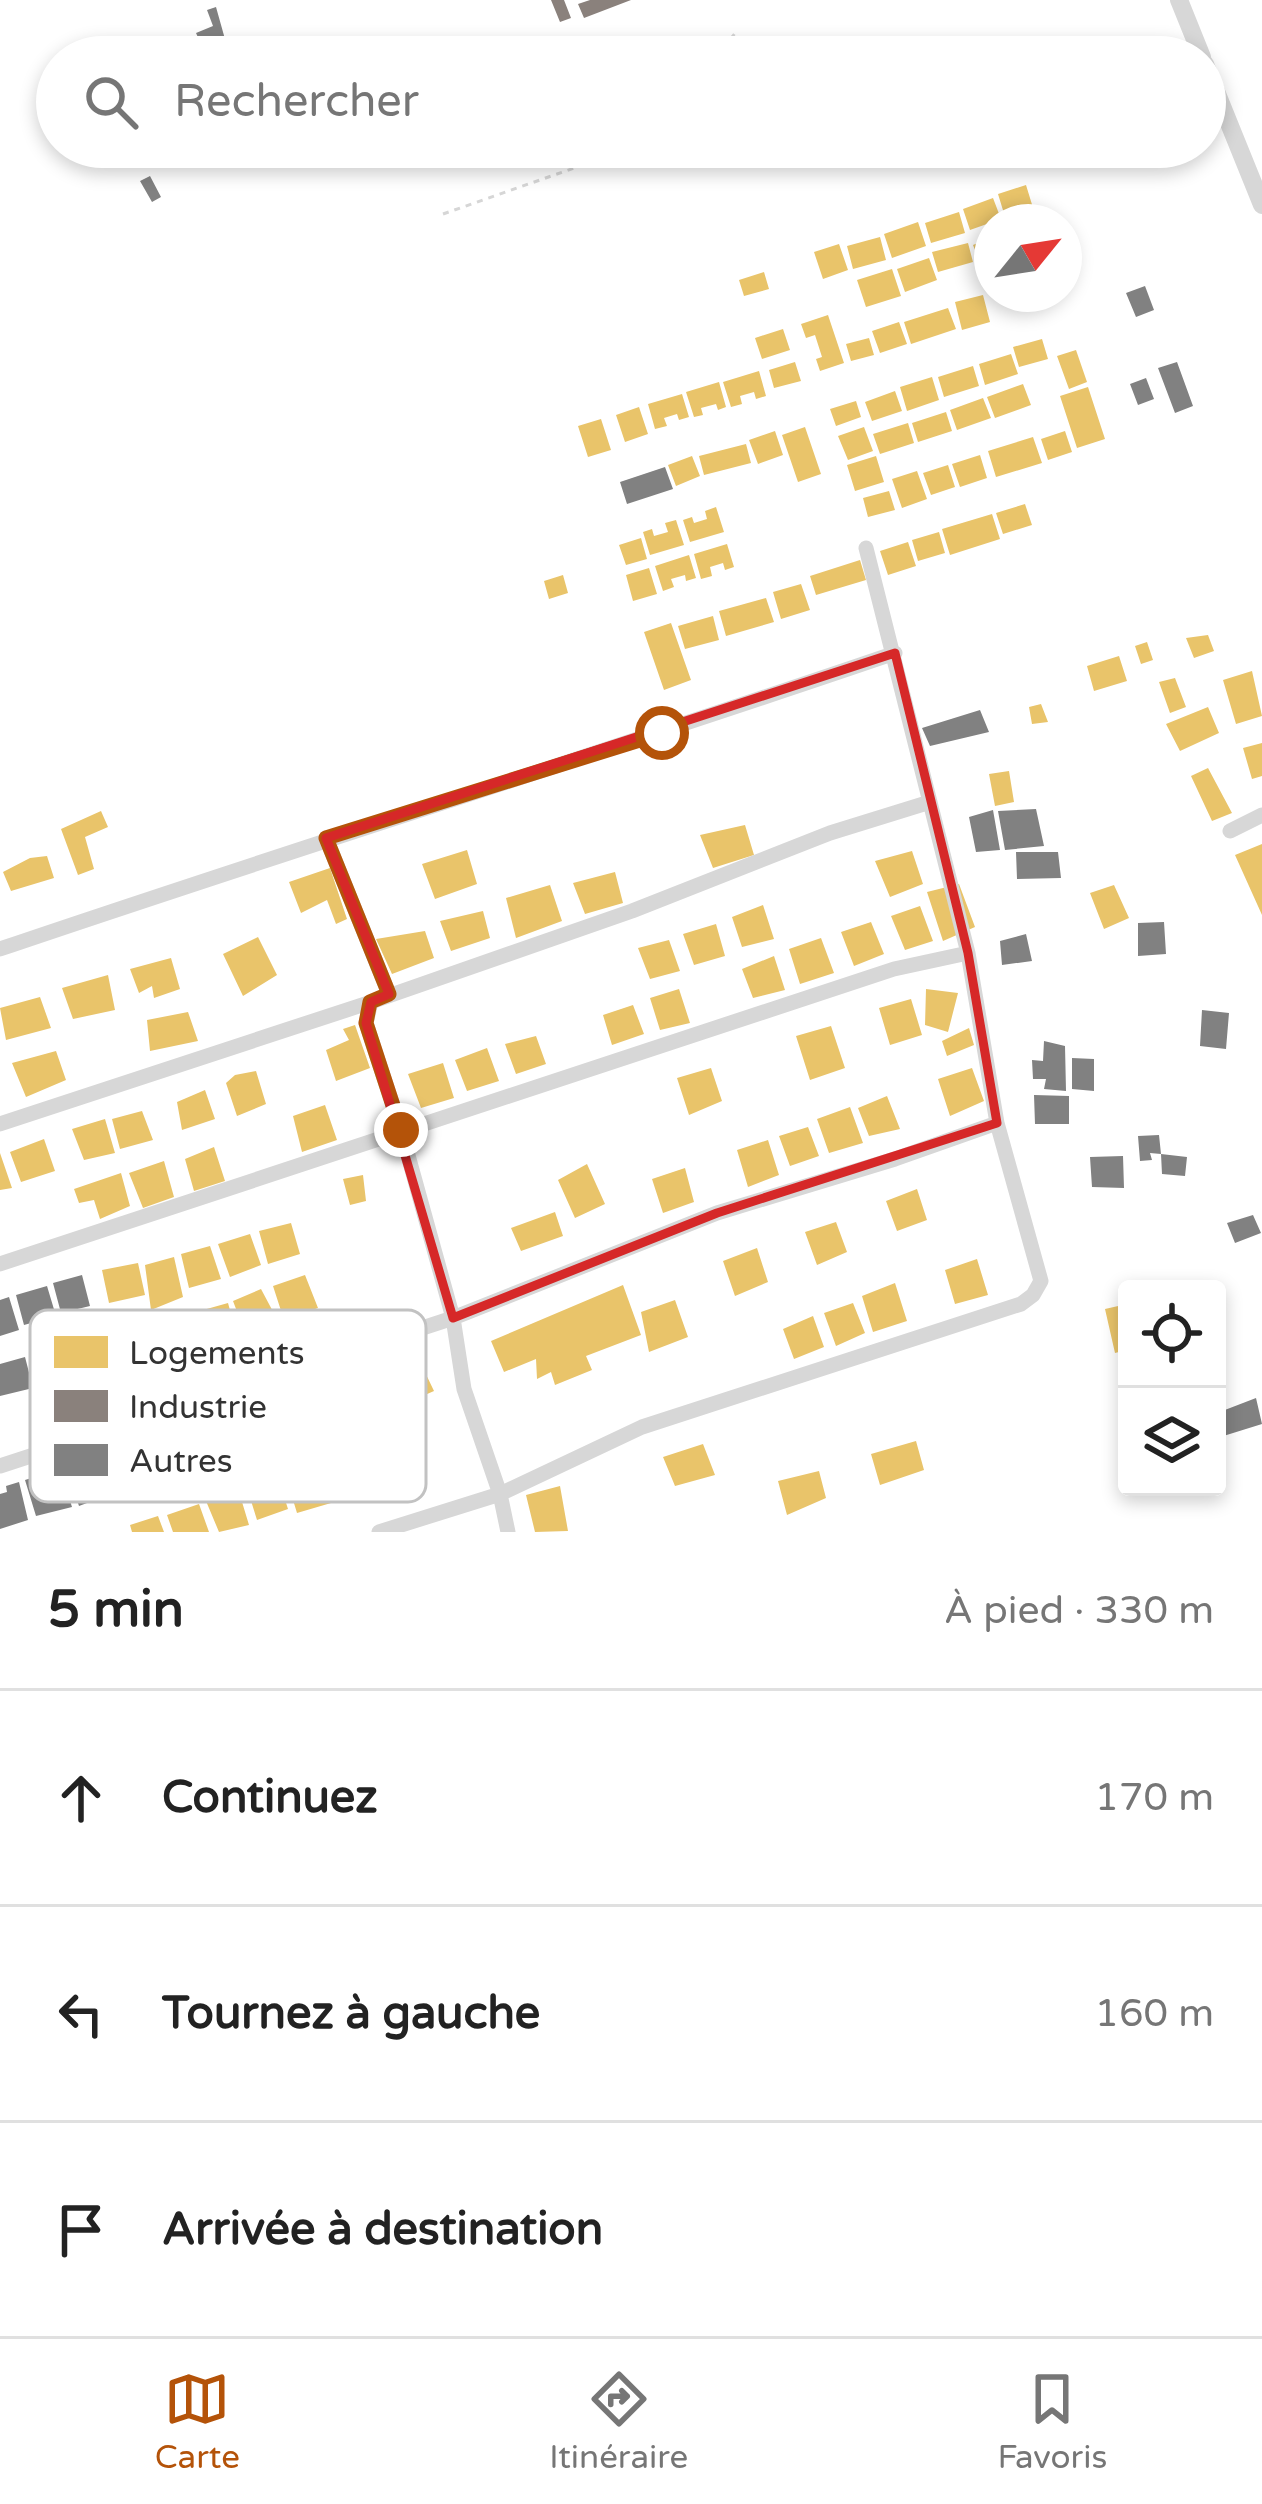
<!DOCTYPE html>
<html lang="fr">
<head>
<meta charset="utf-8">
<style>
  :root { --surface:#fff; --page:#f6f6f6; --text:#222; --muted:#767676; --line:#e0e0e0; --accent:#b45309 }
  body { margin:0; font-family:"Varela Round",sans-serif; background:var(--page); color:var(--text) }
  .controls { position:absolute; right:36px; bottom:36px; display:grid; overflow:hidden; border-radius:12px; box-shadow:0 6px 18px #0003 }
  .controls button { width:108px; height:108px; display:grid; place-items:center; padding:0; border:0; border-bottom:3px solid var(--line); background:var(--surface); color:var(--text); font:60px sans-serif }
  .compass { position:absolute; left:974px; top:204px; width:108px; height:108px; border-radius:50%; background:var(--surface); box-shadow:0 6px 18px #0003; rotate:60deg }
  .stop { position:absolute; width:36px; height:36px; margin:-27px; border:9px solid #b45309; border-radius:50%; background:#fff }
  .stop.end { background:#b45309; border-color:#fff; box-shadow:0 3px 12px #0008 }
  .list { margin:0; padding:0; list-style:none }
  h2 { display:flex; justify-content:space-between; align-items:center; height:156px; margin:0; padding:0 48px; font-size:51px }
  h2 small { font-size:39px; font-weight:400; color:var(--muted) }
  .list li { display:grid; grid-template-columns:78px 1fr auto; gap:36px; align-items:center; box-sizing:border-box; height:216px; padding:0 48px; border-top:3px solid var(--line) }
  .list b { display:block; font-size:45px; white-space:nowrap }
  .list em { font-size:39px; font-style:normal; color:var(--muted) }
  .icon { flex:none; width:66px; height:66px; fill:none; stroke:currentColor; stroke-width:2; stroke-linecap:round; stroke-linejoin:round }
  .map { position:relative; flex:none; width:1262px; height:1532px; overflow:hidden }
  .search { position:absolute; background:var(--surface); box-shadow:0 6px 18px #0003; left:36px; right:36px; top:36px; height:132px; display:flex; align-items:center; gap:30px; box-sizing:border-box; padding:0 42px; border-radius:66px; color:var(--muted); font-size:45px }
  .sheet { height:804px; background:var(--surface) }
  nav { display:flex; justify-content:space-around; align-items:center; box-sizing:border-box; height:168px; border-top:3px solid var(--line); background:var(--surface); font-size:33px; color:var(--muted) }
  nav a { display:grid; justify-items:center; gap:6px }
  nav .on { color:var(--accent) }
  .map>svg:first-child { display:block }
  .homes { fill:#e9c46a }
  .industry { fill:#8a817c }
  .building { fill:#818181 }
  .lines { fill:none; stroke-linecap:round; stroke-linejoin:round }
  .path { stroke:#d6d6d6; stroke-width:3; stroke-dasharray:6 6; stroke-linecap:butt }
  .minor { stroke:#d7d7d7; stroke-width:15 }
  .tertiary { stroke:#d7d7d7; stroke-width:18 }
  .route { stroke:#b45309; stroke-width:15 }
  .marked { fill:none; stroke:#d62828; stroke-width:9; stroke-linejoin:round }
  .key { fill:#fff; stroke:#c2c2c2; stroke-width:3 }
  .key-label { font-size:33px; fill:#333 }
</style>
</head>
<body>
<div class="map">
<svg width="1262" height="1532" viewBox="0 0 1262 1532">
  <rect width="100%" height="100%" fill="#fff"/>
  <!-- homes -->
  <path class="homes" d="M1026,185L1034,211L1006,220L998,194Z
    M993,198L1001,219L970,230L963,209Z
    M959,212L965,233L931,243L925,223Z
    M918,222L926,246L892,258L884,234Z
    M880,237L886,260L853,269L847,246Z
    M992,237V260L981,265L973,245Z
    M968,243L973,262L938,272L932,252Z
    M839,244L848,270L823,279L814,252Z
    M929,258L937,280L905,292L897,269Z
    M892,269L901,296L866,307L857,280Z
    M764,272L769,289L744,296L739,280Z
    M983,295L990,322L962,330L955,302Z
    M948,308L956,329L911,344L904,322Z
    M828,315L844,363L820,371L816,359L822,357L815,335L806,338L801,324Z
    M899,322L907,344L880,353L872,331Z
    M783,329L790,350L762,359L755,338Z
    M869,338L874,355L851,361L846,344Z
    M1042,339L1048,359L1019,367L1013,347Z
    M1076,350L1087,382L1069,389L1057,356Z
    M1011,354L1018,374L985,385L979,364Z
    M795,362L801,381L774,388L769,370Z
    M973,366L979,386L944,397L938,377Z
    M759,371L766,396L756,399L754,392L740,396L742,404L731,407L723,382Z
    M932,377L939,400L907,411L900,387Z
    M719,382L726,407L718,410L716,404L701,408L703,415L694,417L686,392Z
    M1023,384L1031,405L995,418L987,397Z
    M1088,387L1105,439L1077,448L1060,396Z
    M895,391L902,411L872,421L865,402Z
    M682,394L689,417L679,420L677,414L664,418L667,426L655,429L648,404Z
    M983,398L991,418L957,430L950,410Z
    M856,401L861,417L836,426L830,409Z
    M639,407L648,434L625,442L616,415Z
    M946,412L952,431L918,442L912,423Z
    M601,419L611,450L588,457L578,426Z
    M908,423L914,443L880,454L873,434Z
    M805,427L821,474L798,482L782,435Z
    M864,427L873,451L848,460L838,436Z
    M775,431L783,455L758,464L749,440Z
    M1065,431L1072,452L1048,460L1041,439Z
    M1033,437L1042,463L996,477L988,451Z
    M746,444L751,463L704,475L699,456Z
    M980,455L987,478L960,487L952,464Z
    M692,456L700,476L676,486L668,465Z
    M876,456L884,482L855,491L847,465Z
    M948,465L955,487L931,495L923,473Z
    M917,471L927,499L902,508L892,479Z
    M889,491L895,510L868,517L863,498Z
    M1025,504L1032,525L1003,534L996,513Z
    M716,507L724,532L690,542L683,520L692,517L694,523L707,519L705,511Z
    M992,514L1000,539L950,555L942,529Z
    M676,520L684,545L650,555L643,532L652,529L654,536L668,532L665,523Z
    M939,532L945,553L918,561L912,540Z
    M641,538L647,559L626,565L619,545Z
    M908,542L916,566L888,575L880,551Z
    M727,544L734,567L725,570L723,563L710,567L712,576L701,579L694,554Z
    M689,555L696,578L686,581L685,575L671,579L674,587L663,591L655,566Z
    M860,560L866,580L816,595L810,576Z
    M649,568L657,594L633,601L626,575Z
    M563,575L568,593L549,599L544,581Z
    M801,584L810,610L781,619L773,592Z
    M766,598L774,622L726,636L719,611Z
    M713,616L719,640L685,649L678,626Z
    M671,623L691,680L664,690L644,632Z
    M1208,635L1214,651L1194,658L1186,638Z
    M1147,642L1153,660L1141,664L1135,646Z
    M1119,656L1127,681L1094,691L1087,666Z
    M1252,671L1262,716L1236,724L1223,680Z
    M1175,678L1186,707L1170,713L1159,682Z
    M1041,704L1048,722L1032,724L1029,707Z
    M1208,707L1219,733L1180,751L1166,724Z
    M1262,743V776L1252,779L1243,748Z
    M1208,768L1232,813L1212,821L1191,776Z
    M1009,771L1014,802L995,806L989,774Z
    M101,811L108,827L85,837L94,869L78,875L61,829Z
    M745,825L754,855L713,868L700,835Z
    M1262,844V915L1235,855Z
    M467,850L477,884L435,899L422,864Z
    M912,851L923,884L890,897L875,861Z
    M47,856L54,878L11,891L3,872L30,858Z
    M330,868L347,919L336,924L327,900L301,913L289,882Z
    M615,872L623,903L585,914L573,883Z
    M959,884L975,927L943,941L927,892Z
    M550,885L562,921L516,938L506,898Z
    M1114,885L1129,918L1104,929L1090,893Z
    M763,905L774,939L742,947L732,917Z
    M920,906L933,941L905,950L891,916Z
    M483,911L490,938L451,951L440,921Z
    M871,922L884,954L854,966L841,932Z
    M716,924L725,956L694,965L683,934Z
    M425,931L434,958L392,974L376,939Z
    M258,937L277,975L243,996L223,954Z
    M821,938L834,973L800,984L789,949Z
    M669,940L680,971L650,979L638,948Z
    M774,956L785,990L753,998L742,969Z
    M171,958L180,989L154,998L152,986L139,993L130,969Z
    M108,975L115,1010L73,1019L62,988Z
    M679,989L690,1023L660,1030L650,998Z
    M926,989L958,993L948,1032L925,1025Z
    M40,997L51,1028L6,1040L0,1008Z
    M911,999L922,1035L890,1045L879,1008Z
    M633,1005L644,1034L612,1045L603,1015Z
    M188,1012L198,1041L150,1051L147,1020Z
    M355,1025L370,1068L336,1081L326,1050L349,1040L343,1029Z
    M831,1026L845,1068L810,1080L796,1036Z
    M969,1028L974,1045L947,1056L942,1041Z
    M536,1036L546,1064L516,1074L505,1044Z
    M487,1048L499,1081L467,1091L455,1060Z
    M56,1051L66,1080L26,1097L12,1063Z
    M443,1063L454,1098L421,1108L408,1074Z
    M711,1068L722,1101L689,1115L677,1078Z
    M972,1068L984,1101L950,1116L938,1079Z
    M256,1071L266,1104L237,1116L226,1083L235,1075Z
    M205,1090L215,1119L182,1130L177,1102Z
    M887,1096L900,1129L869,1136L858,1108Z
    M325,1105L337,1140L302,1152L293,1116Z
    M850,1107L863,1143L829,1153L817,1119Z
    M142,1111L153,1140L120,1149L112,1119Z
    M105,1119L115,1153L84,1160L72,1129Z
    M808,1127L819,1156L790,1166L779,1136Z
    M44,1139L55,1171L21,1182L10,1152Z
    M768,1140L779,1175L748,1187L737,1150Z
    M214,1147L225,1181L194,1191L185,1159Z
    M0,1153L12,1188L0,1190Z
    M164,1161L174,1197L143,1208L129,1173Z
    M587,1164L605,1204L575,1218L558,1180Z
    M685,1168L694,1202L663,1213L652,1179Z
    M121,1173L130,1206L100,1219L94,1200L79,1203L74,1189Z
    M363,1175L366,1201L350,1205L343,1179Z
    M917,1189L927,1220L897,1231L886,1201Z
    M555,1212L563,1236L521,1251L511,1228Z
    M836,1222L847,1252L817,1265L805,1232Z
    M291,1223L300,1254L268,1264L259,1231Z
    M250,1234L261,1265L230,1277L218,1244Z
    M210,1246L221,1279L189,1288L181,1254Z
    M757,1248L768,1282L735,1296L723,1261Z
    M174,1257L183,1297L151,1310L145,1265Z
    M977,1259L988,1295L955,1304L945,1270Z
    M138,1263L145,1295L109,1303L102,1270Z
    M305,1275L318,1308L284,1320L273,1286Z
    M895,1283L907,1321L873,1332L862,1296Z
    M623,1285L641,1335L586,1356L592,1370L555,1385L551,1372L537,1379L536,1359L504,1372L491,1341Z
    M261,1289L278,1321L246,1335L233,1301Z
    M675,1300L688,1337L649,1352L641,1312Z
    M228,1303L238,1339L206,1351L196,1312Z
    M853,1303L865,1333L836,1346L824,1313Z
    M1127,1304V1350L1115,1353L1105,1309Z
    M813,1316L824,1347L794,1359L783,1329Z
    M422,1366L434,1391L375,1417L363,1390Z
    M916,1441L924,1470L880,1485L871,1454Z
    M703,1444L715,1475L675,1486L663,1457Z
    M316,1466L331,1503L297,1513L286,1477Z
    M819,1471L826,1498L787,1515L778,1481Z
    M278,1478L288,1509L257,1520L247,1488Z
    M560,1486L568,1531L535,1532L526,1495Z
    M239,1492L249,1525L219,1532L206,1501Z
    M199,1504L209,1532H173L167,1515Z
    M158,1516L164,1532H132L130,1525Z"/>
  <!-- industry -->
  <path class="industry" d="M551,0H564L571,18L560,22Z
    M590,0H631L584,18L578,4Z"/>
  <!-- building -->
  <path class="building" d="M216,7L230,57H198L194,47L201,44L196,33L213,26L207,10Z
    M150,176L161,197L152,202L140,181Z
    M1145,286L1154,310L1136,317L1126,293Z
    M1177,362L1193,406L1175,413L1158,368Z
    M1146,378L1154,399L1138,405L1130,384Z
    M665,467L673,489L627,504L620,482Z
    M980,710L989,732L930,746L922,728Z
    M1036,809L1044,846L1005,850L998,811Z
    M993,810L1000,850L976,852L969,817Z
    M1016,852H1058L1061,878L1017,879Z
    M1164,922L1166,954L1138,956V923Z
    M1026,934L1032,961L1002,965L1000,941Z
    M1202,1010L1229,1013L1226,1049L1200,1046Z
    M1044,1041L1065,1046L1066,1091L1044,1089L1046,1079H1033L1032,1060L1043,1061Z
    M1072,1058L1094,1059V1091L1072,1089Z
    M1034,1095L1069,1096V1124H1035Z
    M1159,1135L1161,1154L1150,1153L1152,1160L1140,1161L1138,1136Z
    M1161,1154L1187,1157L1185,1176L1162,1174Z
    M1123,1156L1124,1188L1092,1187L1090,1157Z
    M1253,1215L1261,1233L1235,1243L1227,1223Z
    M82,1275L90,1306L61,1313L53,1283Z
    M47,1286L56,1316L24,1325L16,1295Z
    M9,1297L19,1330L0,1336V1300Z
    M25,1357L33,1388L0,1396V1364Z
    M1256,1398L1262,1424L1217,1438V1413Z
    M98,1458L111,1494L79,1506L67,1471Z
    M60,1469L72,1507L36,1516L25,1480Z
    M19,1482L28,1520L0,1529V1494L7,1492L6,1486Z"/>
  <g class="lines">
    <!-- path -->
    <path class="path" d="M715,57L737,31
      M443,214L634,147"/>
    <!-- minor -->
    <path class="minor" d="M1230,831L1262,815
      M326,838L389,994
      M0,949C297,848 597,755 895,653
      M0,1124L371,1002
      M0,1264L894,969L968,953
      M0,1466L453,1318L717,1213L895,1159L997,1123L968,953L866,548
      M379,1532L500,1494L464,1389L453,1318L401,1130L366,1023L371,1002L632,911L830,833L930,802
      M508,1532L500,1494L642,1427L1021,1304L1033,1295L1041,1281L997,1123"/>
    <!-- tertiary -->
    <path class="tertiary" d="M1179,0L1202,57
      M1205,64L1262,205"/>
  </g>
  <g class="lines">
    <!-- route -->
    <path class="route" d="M401,1130L366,1023L370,1002L389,994L326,838L662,733"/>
  </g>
  <!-- marked area -->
  <path class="marked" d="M895,653L968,953L997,1123L717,1213L453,1318L366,1023L371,1002L389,994L326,838Z"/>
  <!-- legend -->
  <rect x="30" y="1310" width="396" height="192" rx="18" class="key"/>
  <rect x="54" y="1336" width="54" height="32" fill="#e9c46a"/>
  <rect x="54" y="1390" width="54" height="32" fill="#8a817c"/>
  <rect x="54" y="1444" width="54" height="32" fill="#818181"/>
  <g class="key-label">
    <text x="129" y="1364">Logements</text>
    <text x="129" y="1418">Industrie</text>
    <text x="129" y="1472">Autres</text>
  </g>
</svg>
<div class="controls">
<button><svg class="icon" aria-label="locate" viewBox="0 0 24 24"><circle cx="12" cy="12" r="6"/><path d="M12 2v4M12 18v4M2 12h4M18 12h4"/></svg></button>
<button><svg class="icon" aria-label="layers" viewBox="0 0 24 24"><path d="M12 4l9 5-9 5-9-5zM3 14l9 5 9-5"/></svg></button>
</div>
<svg class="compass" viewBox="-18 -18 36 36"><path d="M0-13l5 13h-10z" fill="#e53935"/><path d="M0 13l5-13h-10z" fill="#767676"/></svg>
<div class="stop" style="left:662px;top:733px"></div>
<div class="stop end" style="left:401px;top:1130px"></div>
<div class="search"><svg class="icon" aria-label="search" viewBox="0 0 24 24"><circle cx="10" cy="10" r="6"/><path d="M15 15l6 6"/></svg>Rechercher</div>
</div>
<section class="sheet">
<h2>5 min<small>À pied · 330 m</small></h2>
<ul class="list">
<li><svg class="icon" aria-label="ahead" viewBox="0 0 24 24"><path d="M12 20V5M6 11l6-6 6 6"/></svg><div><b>Continuez</b></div><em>170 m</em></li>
<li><svg class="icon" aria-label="left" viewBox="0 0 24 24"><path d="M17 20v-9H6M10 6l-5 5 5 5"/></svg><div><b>Tournez à gauche</b></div><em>160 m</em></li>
<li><svg class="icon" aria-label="arrive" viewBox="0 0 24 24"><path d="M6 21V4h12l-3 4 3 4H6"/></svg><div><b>Arrivée à destination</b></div></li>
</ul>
</section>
<nav>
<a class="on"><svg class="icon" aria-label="map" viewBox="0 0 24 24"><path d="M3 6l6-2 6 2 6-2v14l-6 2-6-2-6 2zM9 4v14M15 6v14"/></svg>Carte</a>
<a><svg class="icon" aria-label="directions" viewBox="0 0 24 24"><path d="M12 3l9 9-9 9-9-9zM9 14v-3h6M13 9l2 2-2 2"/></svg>Itinéraire</a>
<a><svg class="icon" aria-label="saved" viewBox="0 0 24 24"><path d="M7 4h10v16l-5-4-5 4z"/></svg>Favoris</a>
</nav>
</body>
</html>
